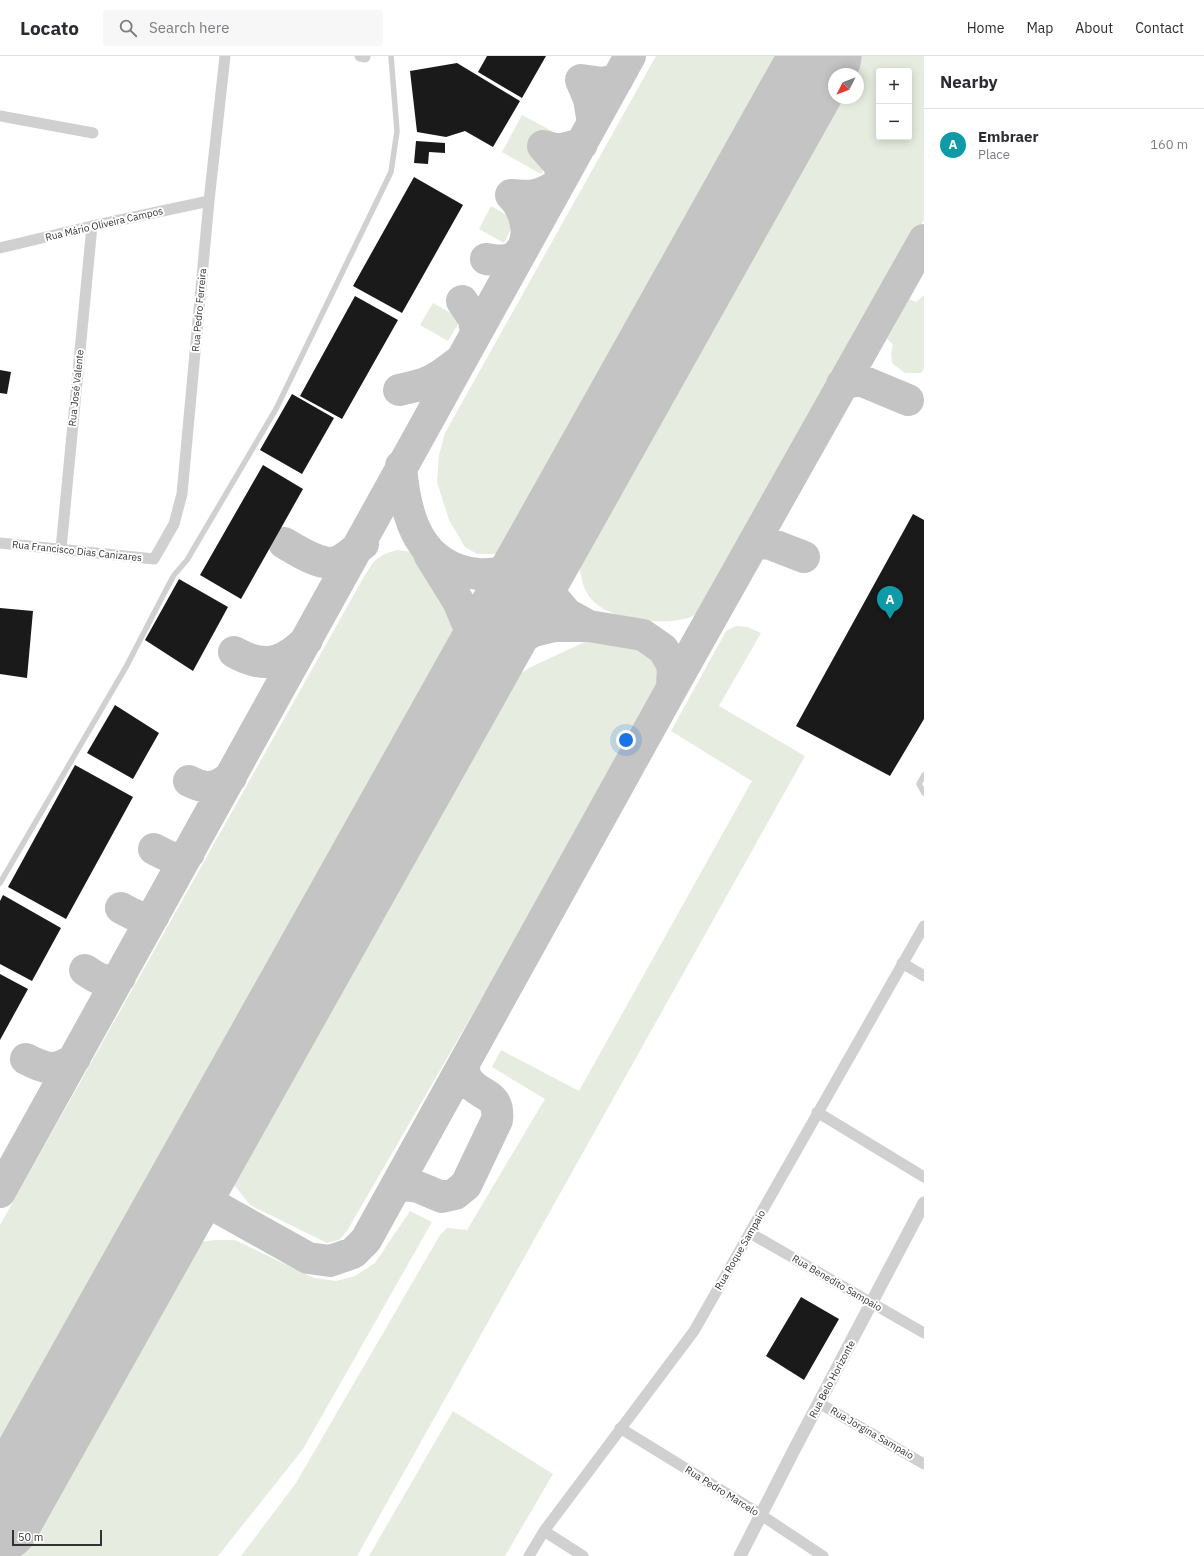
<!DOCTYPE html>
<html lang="en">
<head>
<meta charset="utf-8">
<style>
  :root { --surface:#fff; --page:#f7f7f7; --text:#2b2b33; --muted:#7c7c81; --line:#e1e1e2; --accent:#e63946 }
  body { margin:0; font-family:"IBM Plex Sans",sans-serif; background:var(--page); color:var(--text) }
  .controls { position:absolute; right:12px; top:12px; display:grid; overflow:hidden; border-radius:4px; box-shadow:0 2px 10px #0003 }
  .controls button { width:36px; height:36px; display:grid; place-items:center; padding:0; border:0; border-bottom:1px solid var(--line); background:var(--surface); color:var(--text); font:20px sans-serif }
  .compass { position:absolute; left:828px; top:12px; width:36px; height:36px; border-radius:50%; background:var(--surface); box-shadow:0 2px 10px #0003; rotate:228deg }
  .scale { position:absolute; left:12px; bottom:10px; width:90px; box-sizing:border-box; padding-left:4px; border:2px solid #333; border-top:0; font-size:11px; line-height:14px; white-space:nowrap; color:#333; -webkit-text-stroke:3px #fff; paint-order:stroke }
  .you { position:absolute; left:626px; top:684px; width:14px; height:14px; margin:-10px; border:3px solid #fff; border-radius:50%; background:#1a73e8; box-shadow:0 0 0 6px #1a73e833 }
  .badge { display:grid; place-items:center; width:26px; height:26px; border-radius:50%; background:var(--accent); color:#fff; font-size:13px; font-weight:700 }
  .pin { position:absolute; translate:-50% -33px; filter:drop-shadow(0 1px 2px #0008) }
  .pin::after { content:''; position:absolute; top:21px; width:14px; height:12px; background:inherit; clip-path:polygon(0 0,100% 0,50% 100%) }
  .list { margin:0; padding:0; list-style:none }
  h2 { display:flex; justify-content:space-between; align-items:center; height:52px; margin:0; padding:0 16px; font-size:17px }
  h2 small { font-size:13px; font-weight:400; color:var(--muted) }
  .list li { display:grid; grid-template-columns:26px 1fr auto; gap:12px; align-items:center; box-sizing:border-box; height:72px; padding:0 16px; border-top:1px solid var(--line) }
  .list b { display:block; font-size:15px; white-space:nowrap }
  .list p { margin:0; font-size:13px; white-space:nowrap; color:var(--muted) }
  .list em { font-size:13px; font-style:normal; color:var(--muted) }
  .icon { flex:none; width:22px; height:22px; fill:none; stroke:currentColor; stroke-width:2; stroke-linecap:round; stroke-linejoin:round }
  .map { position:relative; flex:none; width:924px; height:1500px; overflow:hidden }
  header { display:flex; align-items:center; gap:24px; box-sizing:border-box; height:56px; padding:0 20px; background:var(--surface); border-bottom:1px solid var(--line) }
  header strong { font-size:19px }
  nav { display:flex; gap:22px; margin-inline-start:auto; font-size:14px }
  .search { width:280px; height:36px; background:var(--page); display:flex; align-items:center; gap:10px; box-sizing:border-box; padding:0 14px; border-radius:4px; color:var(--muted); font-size:15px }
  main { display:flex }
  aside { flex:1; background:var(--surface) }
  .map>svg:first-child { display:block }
  .green { fill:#e6ecdf; fill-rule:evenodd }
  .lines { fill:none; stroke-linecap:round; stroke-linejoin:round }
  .taxiway { stroke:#c4c4c4; stroke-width:32 }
  .runway { stroke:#c4c4c4; stroke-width:81 }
  .building { fill:#1a1a1a }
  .service { stroke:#d0d0d0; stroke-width:5.5 }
  .minor { stroke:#d0d0d0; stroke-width:11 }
  .tertiary { stroke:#d0d0d0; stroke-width:13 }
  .labels { text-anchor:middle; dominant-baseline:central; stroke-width:4; stroke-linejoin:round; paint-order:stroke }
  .street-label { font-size:10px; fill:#333; stroke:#fff }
</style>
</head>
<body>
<header>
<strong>Locato</strong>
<div class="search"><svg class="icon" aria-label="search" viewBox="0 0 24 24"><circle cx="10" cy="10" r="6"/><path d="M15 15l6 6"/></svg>Search here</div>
<nav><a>Home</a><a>Map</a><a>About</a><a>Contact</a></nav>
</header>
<main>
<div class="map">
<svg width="924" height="1500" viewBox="0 0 924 1500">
  <rect width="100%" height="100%" fill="#fff"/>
  <!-- green -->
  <path class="green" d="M656,0H796L530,476L517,490L496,498H477L465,491L449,464L437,426L439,399L445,377Z
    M856,0H924V164L715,537C708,546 702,556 691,561C666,570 611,565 592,544C581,532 580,513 577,498L834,39V42H858V18H846ZM879,15H909V81H879Z
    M522,59L563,81L541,118L502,96Z
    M491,150L515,164L504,187L479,173Z
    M924,239V312L921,317H905L892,307L891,297L893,288L887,283L909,243L916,246Z
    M433,247L461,263L448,285L420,269Z
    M397,494C403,495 411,495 416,498C430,506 460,557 462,574C464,587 457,601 452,613L0,1421V1169L361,526C373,506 375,500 397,494Z
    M736,570L747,571L761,577L719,650L805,700L357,1500H241L296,1427L440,1179L447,1172L467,1174L545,1043L492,1011L501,994L579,1035L752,725L671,675L726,575Z
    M616,581C646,589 667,593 663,629L347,1175L339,1184L327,1187L250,1149L235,1130L234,1116L495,643L507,627L529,612L591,583Z
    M410,1155L432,1166L303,1393L218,1500H17L193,1187L215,1184H235L314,1222L336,1225L355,1220L375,1207Z
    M453,1355L553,1418L505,1500H369Z"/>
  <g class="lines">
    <!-- taxiway -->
    <path class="taxiway" d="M593,67L589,43L581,24L603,27L617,24
      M562,122L559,108L543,90L558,94L582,88
      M486,203C494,204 503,206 511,203C536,190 527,155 511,139C532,141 540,140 557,129
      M462,245L474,263L476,278
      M842,328L860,324L908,344
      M399,334C428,328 434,325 457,307
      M401,410C405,461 419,512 478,518C492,519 510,517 522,509C541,496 552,476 565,457L544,501L545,520L551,539L567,558L589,570L643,579L663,593L673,610L672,632
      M284,487C296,494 316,507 331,507C342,507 354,494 363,488
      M753,488L768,487L804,501
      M429,498L458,545L472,578L474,603L470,625L488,603L510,587L534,575L554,570H589
      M234,596C264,613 283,608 307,584
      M189,725C207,734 214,733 231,721
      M154,793C166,799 176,807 189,797
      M121,852C133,858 141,865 154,859
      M85,914C98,923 105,928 120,921
      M26,1003C46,1013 56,1017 75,1002
      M197,1113L199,1134L208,1146
      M397,1128L418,1131L442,1141L455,1138L466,1129L497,1064C500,1035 479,1042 467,1023C464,1019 464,1012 464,1007
      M0,1136L630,0
      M173,1155C185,1147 194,1144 208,1146L308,1202L330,1205L353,1197L366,1184L672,632L924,184"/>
    <!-- runway -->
    <path class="runway" d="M0,1465L821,0"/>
  </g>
  <!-- building -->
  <path class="building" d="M487,0H546L522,42L478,16Z
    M457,7L520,45L493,91L465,75L446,81L417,76L410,15Z
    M416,85L445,87V97L429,96L428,108L414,107Z
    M414,121L463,149L402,257L353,230Z
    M355,240L398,264L342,363L300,340Z
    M0,314L11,316L7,338L0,337Z
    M292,338L334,362L302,418L260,394Z
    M263,409L303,433L241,543L200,519Z
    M913,458L924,464V663L890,720L796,670Z
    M179,523L228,551L193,615L145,584Z
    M0,552L33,555L27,622L0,618Z
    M115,649L159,677L133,723L87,697Z
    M75,709L133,741L66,863L8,831Z
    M3,839L61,872L32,925L0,908V845Z
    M0,918L28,933L0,984Z
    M801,1241L839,1263L804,1324L766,1300Z"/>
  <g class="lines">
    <!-- service -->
    <path class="service" d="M924,719L919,728L924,737
      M0,827L126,611L167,532L174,519L187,504L276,353L391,116L397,75L391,0"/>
    <!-- minor -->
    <path class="minor" d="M360,0L365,1
      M0,60L93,77
      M0,192L92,170L209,145
      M0,487L154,503L174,468L182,438L209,145L225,0
      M61,493L92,170
      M902,907L924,920
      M817,1056L924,1121
      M750,1177L924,1277
      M819,1347L924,1408
      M620,1372L755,1455L823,1500
      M544,1475L583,1500
      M529,1500L544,1475L694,1275L924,870"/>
    <!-- tertiary -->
    <path class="tertiary" d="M740,1500L794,1394L924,1147"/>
  </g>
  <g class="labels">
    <!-- street labels -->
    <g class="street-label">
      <text transform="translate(104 168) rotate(-13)">Rua Mário Oliveira Campos</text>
      <text transform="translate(199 254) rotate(-85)">Rua Pedro Ferreira</text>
      <text transform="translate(76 332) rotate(-84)">Rua José Valente</text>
      <text transform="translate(77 495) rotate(6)">Rua Francisco Dias Canizares</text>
      <text transform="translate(740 1194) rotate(-60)">Rua Roque Sampaio</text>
      <text transform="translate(837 1227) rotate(30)">Rua Benedito Sampaio</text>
      <text transform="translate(832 1323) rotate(-62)">Rua Belo Horizonte</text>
      <text transform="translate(872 1377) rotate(30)">Rua Jorgina Sampaio</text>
      <text transform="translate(722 1435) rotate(32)">Rua Pedro Marcelo</text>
    </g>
  </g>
</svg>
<div class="controls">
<button>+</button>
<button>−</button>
</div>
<svg class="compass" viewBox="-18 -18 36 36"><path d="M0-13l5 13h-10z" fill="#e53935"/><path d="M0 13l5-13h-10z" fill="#7c7c81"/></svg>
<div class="scale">50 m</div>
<div class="you"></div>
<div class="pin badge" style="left:890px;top:563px;background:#0f9aa8">A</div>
</div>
<aside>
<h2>Nearby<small></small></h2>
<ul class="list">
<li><span class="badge" style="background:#0f9aa8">A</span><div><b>Embraer</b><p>Place</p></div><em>160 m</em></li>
</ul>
</aside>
</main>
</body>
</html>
